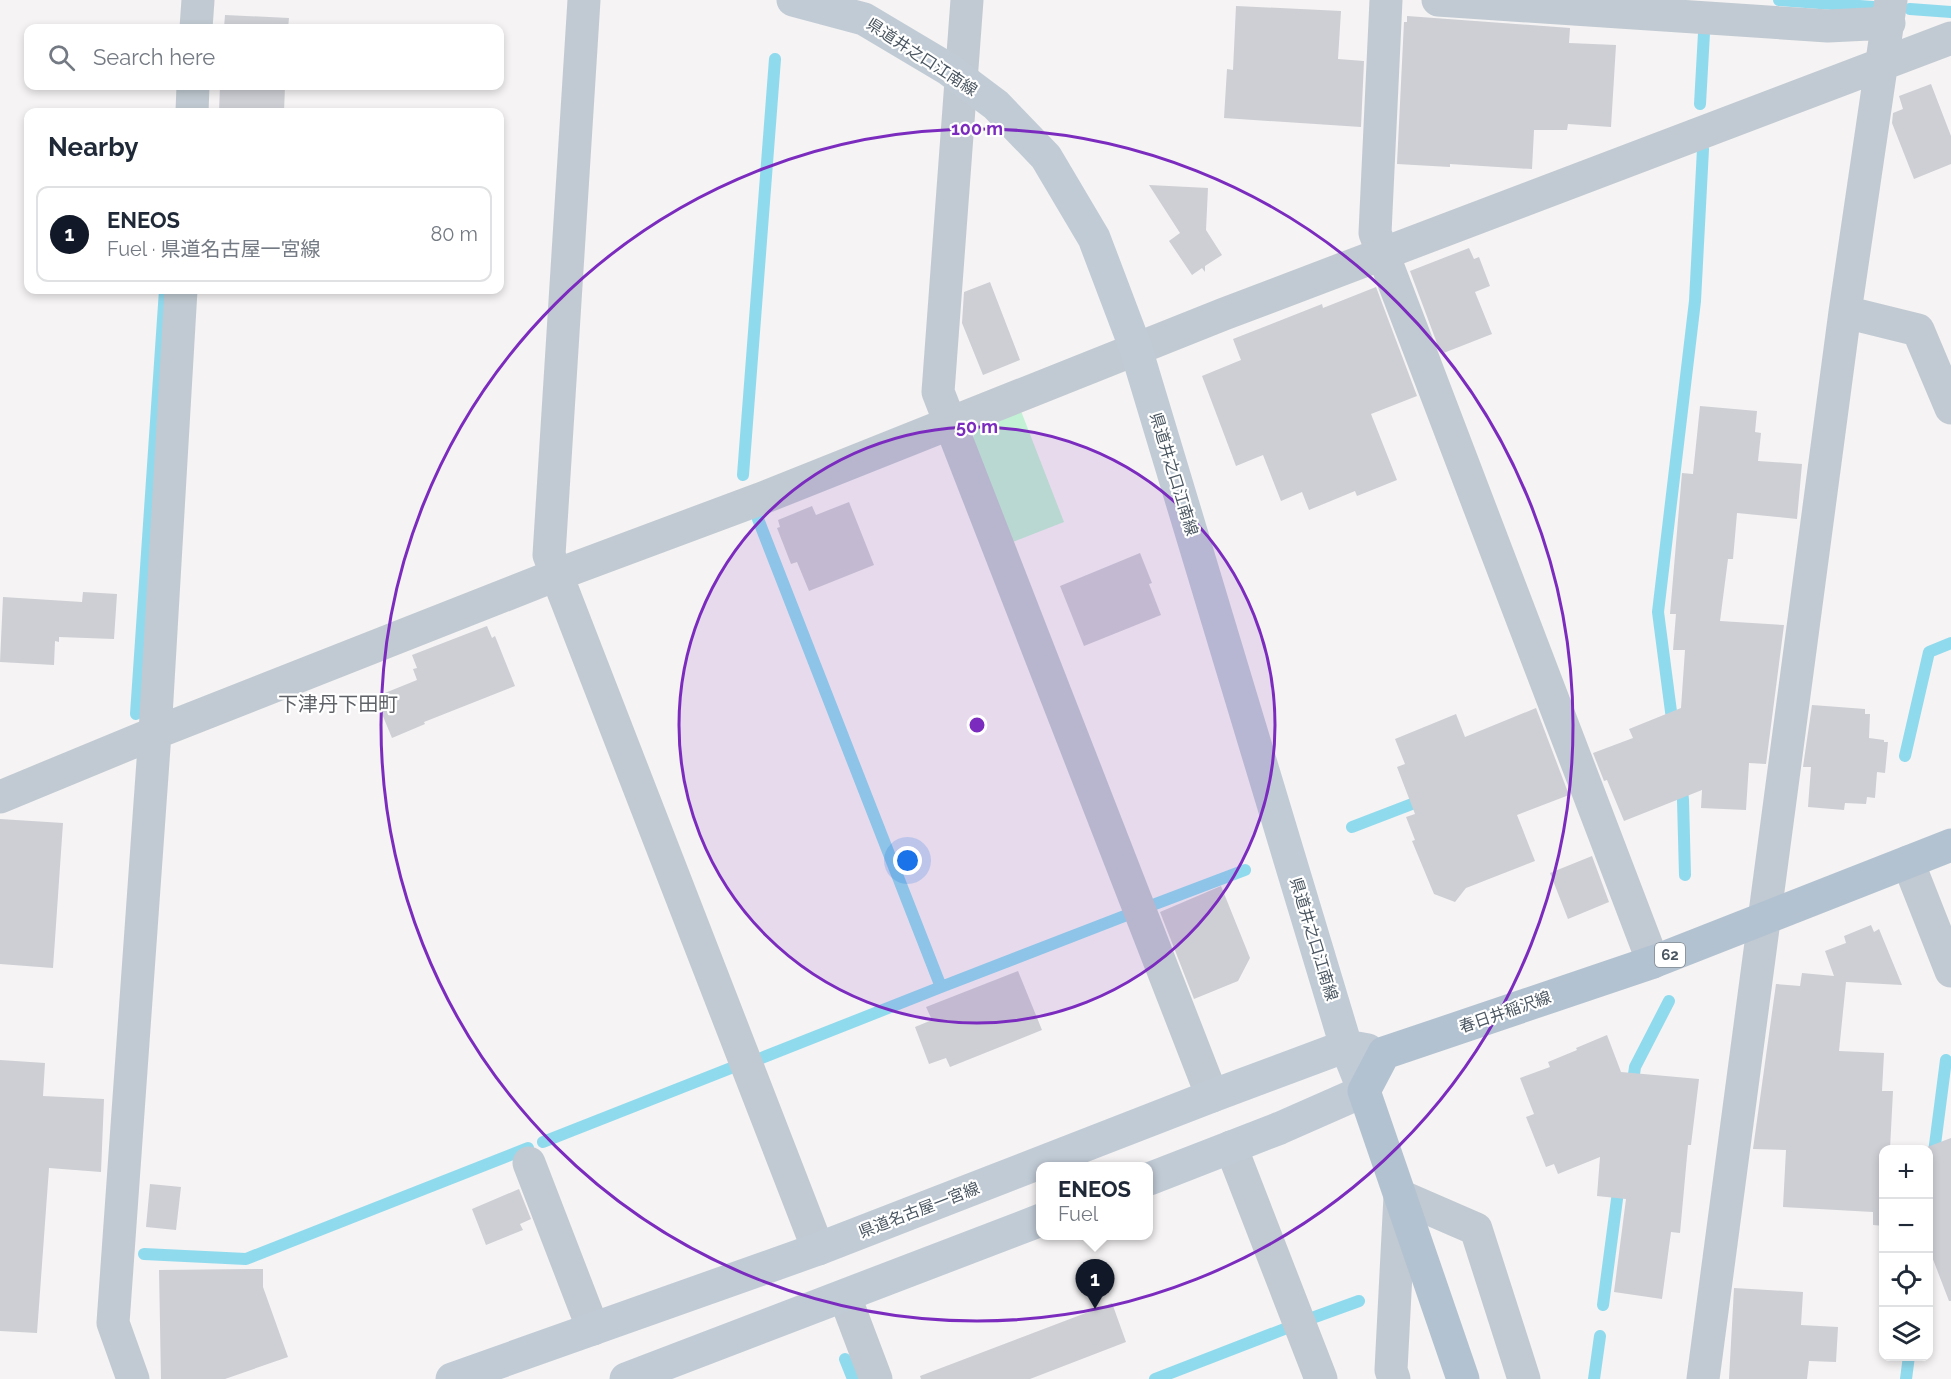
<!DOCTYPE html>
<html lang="en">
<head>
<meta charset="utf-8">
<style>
  :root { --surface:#fff; --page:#f6f6f7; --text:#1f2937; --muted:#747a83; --line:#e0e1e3; --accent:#111827 }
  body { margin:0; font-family:Raleway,"Noto Sans JP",sans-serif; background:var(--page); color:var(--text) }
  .controls { position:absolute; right:18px; bottom:18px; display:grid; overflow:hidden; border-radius:12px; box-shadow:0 3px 9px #0003 }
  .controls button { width:54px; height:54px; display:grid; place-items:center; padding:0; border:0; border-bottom:2px solid var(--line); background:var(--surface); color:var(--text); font:30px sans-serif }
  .you { position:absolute; left:908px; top:861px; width:21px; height:21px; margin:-15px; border:4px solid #fff; border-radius:50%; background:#1a73e8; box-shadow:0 0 0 9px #1a73e833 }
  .badge { display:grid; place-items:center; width:39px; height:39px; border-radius:50%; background:var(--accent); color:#fff; font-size:20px; font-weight:700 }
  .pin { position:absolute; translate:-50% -50px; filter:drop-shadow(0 2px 3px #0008) }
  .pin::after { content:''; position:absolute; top:32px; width:21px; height:18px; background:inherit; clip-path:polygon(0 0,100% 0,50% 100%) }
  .popup { position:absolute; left:1036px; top:1162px; width:117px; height:78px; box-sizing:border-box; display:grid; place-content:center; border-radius:12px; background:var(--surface); filter:drop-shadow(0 2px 4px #0005); font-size:20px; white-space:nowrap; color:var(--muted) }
  .popup b { font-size:22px; color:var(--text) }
  .popup::after { content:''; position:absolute; left:50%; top:100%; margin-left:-12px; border:12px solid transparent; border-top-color:var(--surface) }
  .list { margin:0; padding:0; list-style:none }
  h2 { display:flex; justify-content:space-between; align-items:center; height:78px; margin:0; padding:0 24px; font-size:26px }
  h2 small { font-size:20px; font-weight:400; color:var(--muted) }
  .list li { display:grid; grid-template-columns:39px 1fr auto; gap:18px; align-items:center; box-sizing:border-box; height:96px; margin:0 12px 12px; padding:0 12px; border:2px solid var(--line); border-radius:12px }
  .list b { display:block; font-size:22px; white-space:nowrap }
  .list p { margin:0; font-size:20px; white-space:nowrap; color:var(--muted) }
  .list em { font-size:20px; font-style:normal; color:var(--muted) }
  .icon { flex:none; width:33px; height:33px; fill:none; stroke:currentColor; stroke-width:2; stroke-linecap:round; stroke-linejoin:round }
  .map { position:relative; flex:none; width:1951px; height:1379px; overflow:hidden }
  .search { position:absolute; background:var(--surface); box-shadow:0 3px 9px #0003; left:24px; top:24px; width:480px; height:66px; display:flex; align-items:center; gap:15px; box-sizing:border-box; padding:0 21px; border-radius:12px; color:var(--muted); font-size:22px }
  .panel { position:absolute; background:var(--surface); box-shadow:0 3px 9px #0003; left:24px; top:108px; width:480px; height:186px; border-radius:12px }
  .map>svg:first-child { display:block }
  .green { fill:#c3f1d5 }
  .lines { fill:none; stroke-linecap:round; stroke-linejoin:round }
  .stream { stroke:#90daee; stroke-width:12 }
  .building { fill:#cdcfd5 }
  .minor { stroke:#c1cad2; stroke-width:33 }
  .secondary { stroke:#c1cbd6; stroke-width:33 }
  .primary { stroke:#b3c2d1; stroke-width:33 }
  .ring { fill:none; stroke:#7b2cbf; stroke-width:3 }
  .labels { text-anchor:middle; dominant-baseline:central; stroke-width:4.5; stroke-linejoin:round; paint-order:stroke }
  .shield { fill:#fff; stroke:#808990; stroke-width:1.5 }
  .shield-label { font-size:15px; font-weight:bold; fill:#4a5661 }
  .street-label { font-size:16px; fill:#4a5661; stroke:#fff }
  .quarter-label { font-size:20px; fill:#5f6368; stroke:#fff }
  .centre { fill:#7b2cbf; stroke:#fff; stroke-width:3 }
  .ring-label { font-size:18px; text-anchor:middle; font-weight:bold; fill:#7b2cbf; stroke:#fff; stroke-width:4.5; stroke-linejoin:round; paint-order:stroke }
</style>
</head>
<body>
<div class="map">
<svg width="1951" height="1379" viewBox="0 0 1951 1379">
  <rect width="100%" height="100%" fill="#f5f3f3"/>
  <!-- green -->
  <path class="green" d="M1021,411L1064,522L1005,545L968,450L976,430Z"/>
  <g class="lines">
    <!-- stream -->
    <path class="stream" d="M1779,0L1873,7
      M1910,9L1951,12
      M1700,104L1704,33
      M743,475L775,59
      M758,519L941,987L1127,915
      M136,714L165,290
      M1673,727L1658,612L1695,301L1703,149
      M1905,756L1929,652L1951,643
      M1681,783L1683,800L1685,875
      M1352,827L1425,799
      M1150,906L1245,870
      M759,1059L941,987
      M1632,1089L1635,1067L1669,1001
      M543,1142L731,1068
      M1933,1160L1946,1060
      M1928,1198L1931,1178
      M144,1254L246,1259L528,1148
      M1603,1305L1619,1184
      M1312,1318L1359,1301
      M845,1359L853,1379
      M1155,1379L1287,1328
      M1594,1379L1600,1336
      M1906,1379L1909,1356"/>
  </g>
  <!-- building -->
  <path class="building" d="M1236,6L1341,11L1338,59L1364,61L1361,127L1224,118L1227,69L1233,70Z
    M225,15L289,18L288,28H224Z
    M1407,16L1570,28L1569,43L1616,45L1611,127L1568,124L1567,130H1534L1532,169L1450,164V167L1397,164L1404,22H1407Z
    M1931,84L1951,136V164L1914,179L1892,123L1893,113L1903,109L1899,96Z
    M220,86H285L284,112H219Z
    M1149,185L1208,188L1206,230L1222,255L1205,266V272L1202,268L1192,275L1169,241L1180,233Z
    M1469,248L1474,259L1479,257L1490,286L1475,292L1492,334L1441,354L1410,271Z
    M990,282L1020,360L983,375L962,323L964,292Z
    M1376,287L1417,396L1371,414L1397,480L1357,496L1355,491L1309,510L1302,492L1281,501L1263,455L1236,466L1202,376L1241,360L1233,339L1322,304L1323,308Z
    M1700,406L1757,411L1755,432L1761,433L1758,461L1802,464L1797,519L1737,513L1733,559H1728L1720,621L1784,625L1766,764L1749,763L1746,810L1701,808L1702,790L1624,821L1607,780L1604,781L1593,753L1633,738L1629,729L1681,708L1685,650H1673L1676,614H1670L1682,473L1693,474Z
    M849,502L874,565L809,591L797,562L791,564L777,528L780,527L778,520L812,506L816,515Z
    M1140,553L1152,583L1149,584L1161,615L1084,646L1060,586Z
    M83,592L117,594L114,639L59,637V642L55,641L54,665L0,662L3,597L82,602Z
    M487,626L492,638L495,636L515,686L424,722L425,724L392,738L375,697L417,680L413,669L417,668L412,655Z
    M1812,705L1865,709V714H1870L1869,738L1884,740V742H1888L1885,773L1877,772L1875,798L1867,797L1866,804L1845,803L1844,810L1808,807L1811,767H1803Z
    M1536,708L1569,795L1517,815L1535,861L1466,888L1455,902L1434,894L1412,841L1415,840L1406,817L1415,814L1397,767L1405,764L1395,739L1456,714L1465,737Z
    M0,819L63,823L53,968L0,964Z
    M1592,856L1609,902L1568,919L1550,873Z
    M1221,886L1250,958L1238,981L1194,999L1160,912Z
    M1871,925L1874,932L1879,929L1902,985L1846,982L1839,1051L1884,1053L1882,1091H1893L1890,1149H1884V1226L1873,1225V1212L1783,1207L1786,1150L1753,1149L1776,984L1800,986L1802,973L1834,976L1825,951L1846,943L1844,936Z
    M1018,971L1042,1030L950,1067L946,1058L929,1064L915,1027L932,1020L926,1007Z
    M1607,1035L1621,1072L1699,1079L1691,1145H1688L1680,1233L1671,1232L1662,1299L1614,1292L1626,1199L1597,1196L1600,1157L1558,1174L1554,1164L1546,1167L1526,1117L1534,1114L1520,1078L1550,1067L1548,1062L1577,1050L1576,1048Z
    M0,1060L45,1063L43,1096L104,1099L101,1172L49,1168L37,1333L0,1331Z
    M1951,1138V1301H1949L1929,1249V1149H1922Z
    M150,1184L181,1187L176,1230L146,1227Z
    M519,1189L531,1219L520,1224L523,1230L486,1245L472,1209Z
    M263,1269V1287L288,1357L225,1379H161L159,1270Z
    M1734,1288L1803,1292L1801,1325L1838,1327L1836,1362L1809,1361L1807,1379H1729Z
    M1112,1303L1126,1342L1030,1379H921L920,1376Z"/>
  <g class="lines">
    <!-- minor -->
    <path class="minor" d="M584,0L549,555L818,1249
      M967,0L938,392L1212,1096
      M1386,0L1375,233L1653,962
      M1438,0L1828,26L1889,23
      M196,28L198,0
      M192,112L193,86
      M1845,312L1918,330L1951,408
      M0,797L155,733L556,575L760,499L1224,314L1951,38
      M1908,862L1951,971
      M1231,1147L1321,1379
      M529,1163L593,1329
      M845,1297L876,1379
      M133,1379L113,1323L155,733L181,290
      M1394,1379L1391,1370L1400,1196L1476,1229L1524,1379
      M1703,1379L1845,312L1891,0"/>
    <!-- secondary -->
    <path class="secondary" d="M793,0L864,19L948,69L996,105L1046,157L1094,238L1136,349L1346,1046L1364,1091L1280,1128L1149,1179
      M452,1379L818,1249L1212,1096L1346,1046L1368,1050
      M626,1379L1041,1220"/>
    <!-- primary -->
    <path class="primary" d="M1463,1379L1364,1091L1384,1053L1653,962L1951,845"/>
  </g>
  <!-- distance rings -->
  <circle cx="977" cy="725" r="298" fill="#7b2cbf" fill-opacity=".12"/>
  <g class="ring">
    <circle cx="977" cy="725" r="298"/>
    <circle cx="977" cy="725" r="596"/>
  </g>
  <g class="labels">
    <!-- shield labels -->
    <rect class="shield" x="1655" y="943" width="30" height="24" rx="4.5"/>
    <g class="shield-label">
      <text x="1670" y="955">62</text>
    </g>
    <!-- street labels -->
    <g class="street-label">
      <text transform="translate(922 57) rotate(33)">県道井之口江南線</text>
      <text transform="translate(1174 474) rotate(73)">県道井之口江南線</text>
      <text transform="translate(1314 939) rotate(73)">県道井之口江南線</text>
      <text transform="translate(1505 1012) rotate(-19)">春日井稲沢線</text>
      <text transform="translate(919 1210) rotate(-21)">県道名古屋一宮線</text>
    </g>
    <!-- quarter labels -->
    <g class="quarter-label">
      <text x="338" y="704">下津丹下田町</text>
    </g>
  </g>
  <circle cx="977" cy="725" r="9" class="centre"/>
  <g class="ring-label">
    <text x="977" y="135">100 m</text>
    <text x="977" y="433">50 m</text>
  </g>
</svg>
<div class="controls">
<button>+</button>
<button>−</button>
<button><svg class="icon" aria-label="locate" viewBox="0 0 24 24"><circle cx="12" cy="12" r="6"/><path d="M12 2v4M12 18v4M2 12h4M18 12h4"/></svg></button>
<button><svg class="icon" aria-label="layers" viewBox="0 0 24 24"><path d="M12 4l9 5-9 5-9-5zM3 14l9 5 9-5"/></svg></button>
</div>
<div class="you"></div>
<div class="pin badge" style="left:1095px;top:1309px">1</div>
<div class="popup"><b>ENEOS</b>Fuel</div>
<div class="search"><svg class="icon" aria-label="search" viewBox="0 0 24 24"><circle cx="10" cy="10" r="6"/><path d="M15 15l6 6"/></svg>Search here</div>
<section class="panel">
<h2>Nearby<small></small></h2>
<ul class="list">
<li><span class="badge">1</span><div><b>ENEOS</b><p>Fuel · 県道名古屋一宮線</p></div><em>80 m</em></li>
</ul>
</section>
</div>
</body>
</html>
